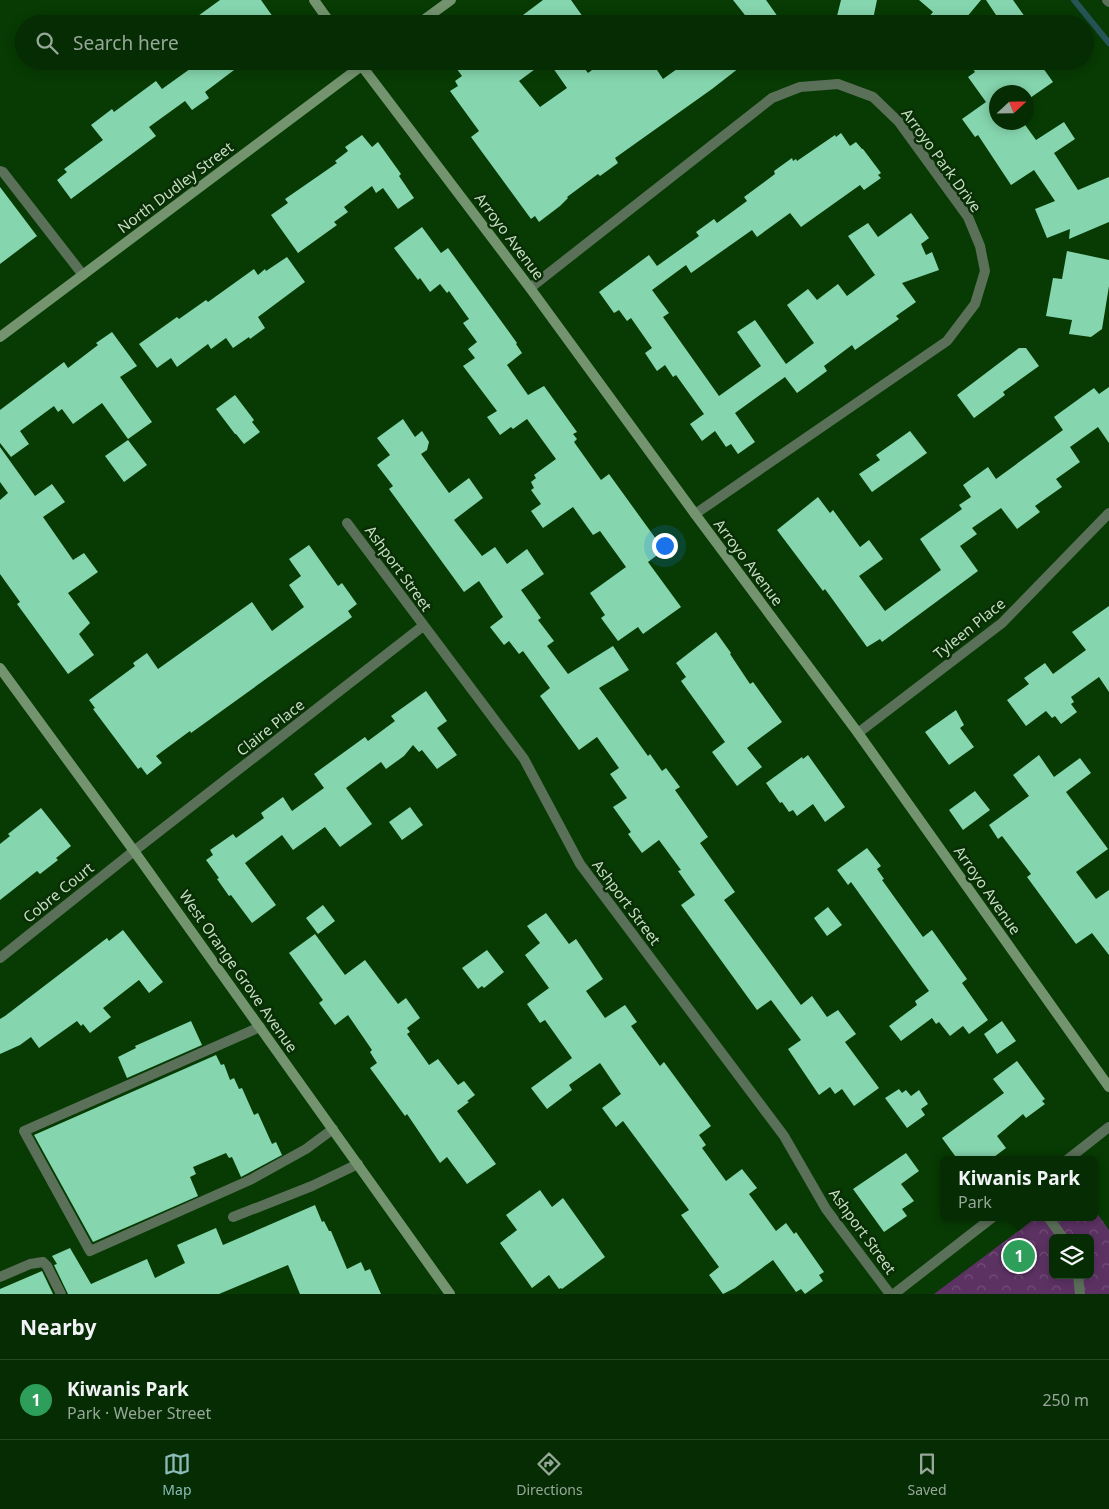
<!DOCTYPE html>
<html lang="en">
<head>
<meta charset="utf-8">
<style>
  :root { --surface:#052c02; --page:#0e340c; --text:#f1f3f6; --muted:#97a799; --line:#264824; --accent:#8bbbb9 }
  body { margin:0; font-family:"Noto Sans",sans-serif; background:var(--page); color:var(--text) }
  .controls { position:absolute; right:15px; bottom:15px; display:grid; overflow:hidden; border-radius:8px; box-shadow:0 2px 12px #0003 }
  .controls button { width:45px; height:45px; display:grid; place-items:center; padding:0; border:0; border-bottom:1px solid var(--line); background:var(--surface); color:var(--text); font:25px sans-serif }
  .compass { position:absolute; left:989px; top:85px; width:45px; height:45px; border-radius:50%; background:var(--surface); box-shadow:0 2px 12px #0003; rotate:68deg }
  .you { position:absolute; left:664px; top:545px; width:18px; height:18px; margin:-12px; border:4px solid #fff; border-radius:50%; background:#1a73e8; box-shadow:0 0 0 8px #1a73e833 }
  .badge { display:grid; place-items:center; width:32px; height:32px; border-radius:50%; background:var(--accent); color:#fff; font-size:16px; font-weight:700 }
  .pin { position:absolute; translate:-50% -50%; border:2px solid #fff; box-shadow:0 1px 5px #0006 }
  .popup { position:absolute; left:940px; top:1156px; width:158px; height:65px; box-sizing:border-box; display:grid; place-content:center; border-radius:8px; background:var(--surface); filter:drop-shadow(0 1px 4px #0005); font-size:16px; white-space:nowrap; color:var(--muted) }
  .popup b { font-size:19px; color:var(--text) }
  .popup::after { content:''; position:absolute; left:50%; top:100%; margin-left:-10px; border:10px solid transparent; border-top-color:var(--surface) }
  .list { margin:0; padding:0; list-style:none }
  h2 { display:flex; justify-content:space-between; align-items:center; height:65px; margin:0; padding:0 20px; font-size:21px }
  h2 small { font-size:16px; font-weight:400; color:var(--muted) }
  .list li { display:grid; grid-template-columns:32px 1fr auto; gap:15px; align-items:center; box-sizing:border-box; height:80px; padding:0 20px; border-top:1px solid var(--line) }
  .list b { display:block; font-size:19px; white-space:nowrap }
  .list p { margin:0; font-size:16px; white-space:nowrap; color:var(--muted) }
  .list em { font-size:16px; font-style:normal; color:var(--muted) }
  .icon { flex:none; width:28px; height:28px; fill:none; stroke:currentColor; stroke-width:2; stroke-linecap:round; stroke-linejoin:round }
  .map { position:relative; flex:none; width:1109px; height:1294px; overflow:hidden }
  .search { position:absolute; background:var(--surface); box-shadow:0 2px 12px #0003; left:15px; right:15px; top:15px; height:55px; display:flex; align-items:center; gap:12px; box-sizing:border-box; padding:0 18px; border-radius:28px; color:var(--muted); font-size:19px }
  .sheet { height:145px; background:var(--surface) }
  nav { display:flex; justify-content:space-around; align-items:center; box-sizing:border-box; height:70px; border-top:1px solid var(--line); background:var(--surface); font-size:14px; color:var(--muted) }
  nav a { display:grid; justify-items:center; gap:2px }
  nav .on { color:var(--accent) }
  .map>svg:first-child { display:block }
  .park { fill:url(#park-crowns); fill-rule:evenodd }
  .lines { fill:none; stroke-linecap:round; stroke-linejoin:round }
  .stream { stroke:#265457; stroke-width:6 }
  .building { fill:#85d6ae }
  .lane { stroke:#5b7059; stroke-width:10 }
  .street { stroke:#5b7059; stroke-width:10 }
  .secondary { stroke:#73946f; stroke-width:10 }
  .labels { text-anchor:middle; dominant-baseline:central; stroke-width:5; stroke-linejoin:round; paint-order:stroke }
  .street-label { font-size:15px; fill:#c5dfc1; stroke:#092e06 }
</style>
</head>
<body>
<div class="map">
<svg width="1109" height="1294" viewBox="0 0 1109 1294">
  <defs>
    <pattern id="park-crowns" width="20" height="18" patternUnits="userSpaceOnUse" patternTransform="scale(1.25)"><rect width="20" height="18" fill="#5c3263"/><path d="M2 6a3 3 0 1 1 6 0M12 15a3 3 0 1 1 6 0" fill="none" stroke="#724f78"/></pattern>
  </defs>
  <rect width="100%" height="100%" fill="#073b03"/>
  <!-- park -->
  <path class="park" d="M1094,1209L1109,1230V1294H934L1037,1217H1094ZM1053,1238H1090V1275H1053Z"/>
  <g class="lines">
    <!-- stream -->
    <path class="stream" d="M1074,0L1109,43"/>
  </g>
  <!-- building -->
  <path class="building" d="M220,0H261L278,24H187Z
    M543,0H571L588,24H511Z
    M733,0H766L783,24H752Z
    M841,0H877L872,24H835Z
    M919,0H981L961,24H923L933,12Z
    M986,0H1013L1030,24H1002Z
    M201,61H246L205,92L209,98L192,110L185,101L149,127L156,136L71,199L57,180L67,172L64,169L103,140L91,125L112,109L114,112L156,81L162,89Z
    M451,61H546L519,81L540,107L567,88L548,61H579L588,73L604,61H651L663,79L688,61H748L712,89L615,158L618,163L600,176L598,174L567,197L568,198L560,206L539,222L535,216L531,219L471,137L479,131L450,91L458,86L455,81L462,76Z
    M967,61H1038L1053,82L1030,98L1033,102L1026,107V92H996V122H1023L1036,140L1064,122L1075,139L1054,153L1078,190L1109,177V222L1069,239L1070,229L1047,238L1035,209L1055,201L1034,170L1011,185L978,135L975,137L962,119L986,102L968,77L975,72Z
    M841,133L850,146L856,142L862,149H863L881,173L878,175L881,178L864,190L860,185L801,227L790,213L757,237L752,230L691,273L686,265L652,290L669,313L663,317L719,396L761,366L737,332L755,320L786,364L814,343L787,305L808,289L817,300L838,284L847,296L875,275L848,236L868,223L878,237L911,213L929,238L921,244L926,255L932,252L939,270L902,283L916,302L896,316L899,319L855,350L852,345L824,366L827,371L797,393L785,377L735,413L755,442L738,454L731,444L726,447L715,431L702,441L690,424L704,414L676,375L673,377L665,365L657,371L645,353L652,348L631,318L627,321L619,310L614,313L599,292L649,255L657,266L699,236L696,232L714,219L717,223L747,201L744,197L775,174L774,171L792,158L793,161L796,159L797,161L835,135L836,137Z
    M362,135L372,147L378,142L401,174L399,176L414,198L398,209L383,188L376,193L372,186L344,207L348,212L334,222L337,225L298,253L271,215L288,203L285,199L337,163L335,161L348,151L345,147Z
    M0,187L37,236L0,264Z
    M422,227L441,253L448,248L517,343L516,344L522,353L507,365L528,395L544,386L577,432L573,434L577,439L574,442L601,480L609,474L664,550L648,562L681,607L643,634L638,627L618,641L601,618L605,615L590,593L626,567L600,531L593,535L573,507L543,528L531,511L541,504L531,490L534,488L531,482L536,478L534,475L556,459L527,419L513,429L511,427L500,435L487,417L497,411L463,366L475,358L468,349L477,342L463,323L469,319L449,291L447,293L440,284L430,292L420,278L418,280L394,248Z
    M1067,251L1109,260V286L1102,329L1091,337L1069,334L1072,320L1046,316L1053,278L1062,279Z
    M287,257L305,282L258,317L265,328L250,339L249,337L233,348L226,338L211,349L208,344L177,367L171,358L157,368L139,344L177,317L179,319L206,300L208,302L254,269L258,275L265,269L266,271Z
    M112,332L137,366L120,377L152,422L128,439L102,403L73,424L62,409L58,412L54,406L20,431L29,444L11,457L0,443V410L64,362L68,368L98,345L96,343Z
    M1019,348H1026L1039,366L1003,392L1005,395L974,418L957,395Z
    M1109,387V443L1098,427L1070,447L1080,462L1056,479L1062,487L1035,506L1040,512L1017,529L1001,508L972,528L977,534L960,546L978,571L882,642L880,639L867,647L825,589L823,591L777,530L818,497L830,513L833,510L860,547L869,540L883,559L859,576L885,611L941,570L920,539L962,509L959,505L971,497L963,485L988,467L996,479L1063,430L1054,417L1094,388L1099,394Z
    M235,395L254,420L252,422L260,432L244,444L236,434H235L216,409Z
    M403,419L415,437L422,431L429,442L427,450L421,454L449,493L469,478L483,498L454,520L482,556L495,547L507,564L527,549L544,574L521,590L541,618L538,620L554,641L547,646L568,674L613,646L629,670L599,688L648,756L650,754L662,771L666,768L680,787L675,790L708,837L700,843L735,892L724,900L801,1005L812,996L827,1017L838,1010L856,1034L845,1042L879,1088L854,1106L842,1089L835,1094L830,1087L819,1095L788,1049L801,1040L771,1000L757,1010L681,905L695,895L678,871L681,870L659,840L642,853L628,834L631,832L613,807L627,798L610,774L619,768L597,737L579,750L540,696L550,688L523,651L519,654L509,641L504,645L490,627L503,617L479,581L464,592L389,489L393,486L377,465L390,455L377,438Z
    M910,431L927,453L872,492L859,474L880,460L876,455Z
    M128,440L147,465L124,482L105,456Z
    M0,447L35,496L52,484L65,502L43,517L73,560L84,553L98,572L68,593L90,623L79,634L94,655L68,674L17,604L20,602L0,574V500L8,493L0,482Z
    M309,545L338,586L342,583L357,604L348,611L352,617L191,733L190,731L156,756L162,763L147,775L141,767L138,769L93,709L95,708L89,700L135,666L133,663L147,653L158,669L252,602L272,631L304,607L289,585L301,576L289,559Z
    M1109,606V692L1099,677L1071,697L1074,702L1071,704L1077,712L1061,724L1055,716L1052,718L1046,711L1026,726L1007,700L1029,684L1024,678L1045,663L1053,674L1086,650L1072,632Z
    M716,632L731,653L730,654L750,684L753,682L782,722L747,748L762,767L737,786L712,752L725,742L681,681L686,677L676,663Z
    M426,691L447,721L437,728L457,755L437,769L422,750L419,752L413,745L404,756L386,769L381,762L346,788L372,824L340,847L325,827L293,850L282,835L245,863L276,905L252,923L231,895L229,896L217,879L219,878L206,860L213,855L210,850L233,834L236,838L264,818L261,813L283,797L292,811L324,788L314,774L365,737L368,741L395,721L391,716Z
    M956,710L964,725L960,728L974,747L949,765L925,732Z
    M808,755L845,807L825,822L813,804L797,816L793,810L789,812L782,802L780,803L766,783L802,757L803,759Z
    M1039,755L1054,777L1080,758L1091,773L1066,792L1108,849L1076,872L1096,899L1109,890V955L1092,933L1076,944L1027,877L1031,874L1002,836L998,839L989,825L1029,796L1013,775Z
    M975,791L990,810L963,830L949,810Z
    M410,807L423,825L402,840L389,822Z
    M41,808L71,846L56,858L58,860L40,874L37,871L0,900V844L10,836L8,834Z
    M867,848L881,866L877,869L884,879L882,880L923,937L932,930L967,979L962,983L988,1020L969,1034L963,1026L950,1036L939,1022L936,1024L932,1018L901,1041L889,1026L917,1005L915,1001L929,991L851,882L848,885L837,870Z
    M323,905L335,921L318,934L306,918Z
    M828,907L842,925L827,936L814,918Z
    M546,913L569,944L576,939L603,979L586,991L605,1018L625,1005L637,1022L631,1026L660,1066L664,1062L711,1126L699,1135L706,1145L702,1148L726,1181L742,1169L757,1188L749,1194L776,1231L786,1223L794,1234L796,1232L824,1272L819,1275L823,1281L805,1294L801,1289L796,1292L773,1260L735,1288L723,1294L709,1275L719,1267L681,1215L689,1210L623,1121L616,1127L602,1108L621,1094L600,1063L569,1085L572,1090L547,1109L531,1088L572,1058L545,1020L540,1023L527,1004L549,988L525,955L540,943L527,926Z
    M123,930L163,982L149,993L139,980L103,1008L111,1017L90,1033L83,1024L81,1026L77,1021L39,1048L31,1037L20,1045L0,1054V1019L5,1016L107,938L109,941Z
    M315,934L345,975L365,960L398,1004L406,998L420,1018L407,1028L410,1032L407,1034L429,1065L438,1059L458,1085L464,1081L475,1095L467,1101L469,1102L457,1111L496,1164L467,1184L447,1157L440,1163L407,1114L405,1116L370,1068L377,1063L370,1052L372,1050L348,1015L335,1025L319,1003L323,1000L289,953Z
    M487,950L504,972L484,988L482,986L478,989L462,968Z
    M191,1021L202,1045L127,1078L118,1057L136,1048L135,1046Z
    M1002,1021L1016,1041L997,1054L984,1034Z
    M216,1055L221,1065L224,1064L230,1080L234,1078L239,1089L242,1088L254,1115L258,1113L272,1144L276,1142L282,1155L241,1177L232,1157L229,1158L226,1153L193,1167L196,1174L190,1177L198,1196L93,1242L34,1135Z
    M1017,1061L1045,1099L1042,1101L1045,1104L1026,1118L1023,1114L997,1136L1006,1148L990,1160H958L942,1138L1004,1093L993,1079Z
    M899,1089L902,1093L906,1090L911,1096L919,1090L928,1104L921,1109L925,1115L907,1128L885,1098Z
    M906,1153L919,1171L901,1184L914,1201L902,1209L907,1216L884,1232L853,1189Z
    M540,1190L552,1207L563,1198L605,1257L562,1289L561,1288L559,1289L549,1275L532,1288L500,1243L517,1230L506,1215Z
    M315,1205L322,1222L324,1221L329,1231H331L347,1269L361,1262L365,1271L370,1269L381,1294H300L288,1265L219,1294H68L54,1265L57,1264L52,1256L70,1248L91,1284L147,1259L155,1278L185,1263L177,1245L216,1228L223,1245Z
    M42,1271L53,1294H0V1289Z"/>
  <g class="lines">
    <!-- lane -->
    <path class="lane" d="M1107,0L1109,2
      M0,171L3,172L83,275
      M260,1027L24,1131L90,1251L250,1180L306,1149L333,1129
      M233,1217L312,1186L358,1164
      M1048,1217L1063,1238
      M1078,1275L1080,1294
      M0,1277L30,1264L43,1262L47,1266L61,1294"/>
    <!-- street -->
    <path class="street" d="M530,288L772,98L800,87L838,84L873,97L899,122L968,217L980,246L985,271L975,304L947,341L695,514
      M347,523L524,759L580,864L784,1136L826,1209L890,1294
      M858,733L1002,623L1109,513
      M0,958L134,851L423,626
      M1067,1160L1109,1127
      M894,1294L993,1217"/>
    <!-- secondary -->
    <path class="secondary" d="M314,0L331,24
      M418,24L451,0
      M358,61L530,288L695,514L858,733L1109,1087
      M0,337L368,61
      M0,668L134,851L450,1294"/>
  </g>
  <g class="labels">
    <!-- street labels -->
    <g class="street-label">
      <text transform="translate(942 160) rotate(54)">Arroyo Park Drive</text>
      <text transform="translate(175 187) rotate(-37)">North Dudley Street</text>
      <text transform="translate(510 236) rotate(53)">Arroyo Avenue</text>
      <text transform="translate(749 562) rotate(53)">Arroyo Avenue</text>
      <text transform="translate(399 568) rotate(54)">Ashport Street</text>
      <text transform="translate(969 628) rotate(-39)">Tyleen Place</text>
      <text transform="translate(270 727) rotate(-38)">Claire Place</text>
      <text transform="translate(988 890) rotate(55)">Arroyo Avenue</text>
      <text transform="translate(58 892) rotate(-39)">Cobre Court</text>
      <text transform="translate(627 902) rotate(53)">Ashport Street</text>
      <text transform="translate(239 971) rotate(55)">West Orange Grove Avenue</text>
      <text transform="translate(863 1231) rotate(54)">Ashport Street</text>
    </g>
  </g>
</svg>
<div class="controls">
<button><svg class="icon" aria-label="layers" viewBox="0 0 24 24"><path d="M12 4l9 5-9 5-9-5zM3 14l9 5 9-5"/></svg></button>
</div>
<svg class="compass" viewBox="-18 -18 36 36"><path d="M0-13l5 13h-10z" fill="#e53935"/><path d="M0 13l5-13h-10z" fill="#97a799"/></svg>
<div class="you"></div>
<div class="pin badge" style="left:1019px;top:1256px;background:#2e9e5b">1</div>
<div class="popup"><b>Kiwanis Park</b>Park</div>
<div class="search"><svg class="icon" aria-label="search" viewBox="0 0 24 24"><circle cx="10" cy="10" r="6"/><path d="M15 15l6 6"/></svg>Search here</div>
</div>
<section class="sheet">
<h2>Nearby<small></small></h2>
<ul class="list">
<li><span class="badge" style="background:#2e9e5b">1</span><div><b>Kiwanis Park</b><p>Park · Weber Street</p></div><em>250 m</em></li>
</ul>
</section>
<nav>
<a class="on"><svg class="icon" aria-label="map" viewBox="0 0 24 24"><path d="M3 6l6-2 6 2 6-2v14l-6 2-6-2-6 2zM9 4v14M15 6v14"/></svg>Map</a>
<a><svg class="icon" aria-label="directions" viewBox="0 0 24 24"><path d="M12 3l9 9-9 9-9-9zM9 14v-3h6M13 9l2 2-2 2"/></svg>Directions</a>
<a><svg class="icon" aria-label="saved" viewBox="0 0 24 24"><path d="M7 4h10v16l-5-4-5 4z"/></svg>Saved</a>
</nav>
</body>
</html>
